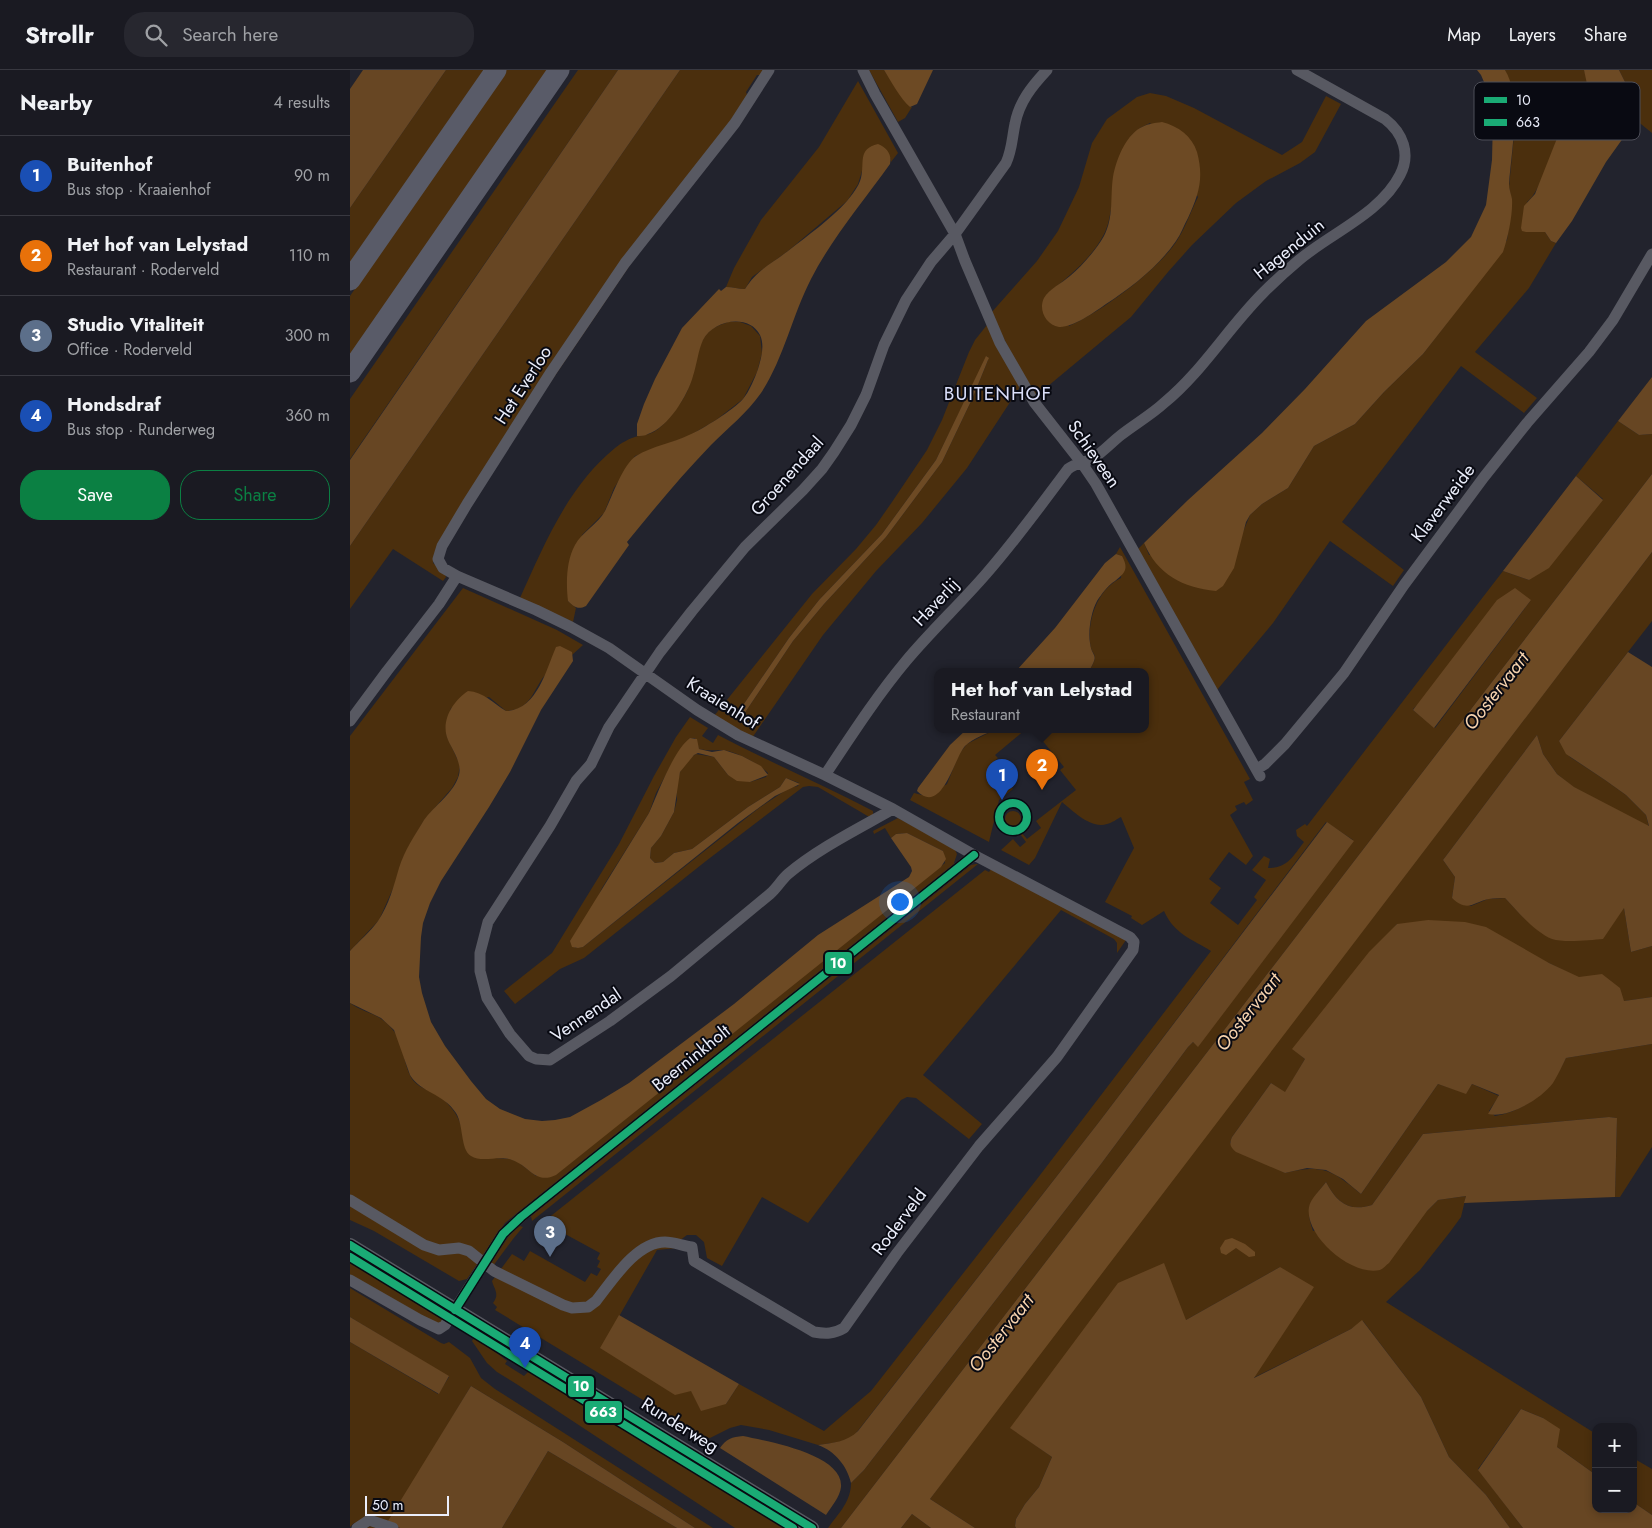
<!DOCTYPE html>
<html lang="en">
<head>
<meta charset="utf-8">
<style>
  :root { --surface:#1a1a22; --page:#27272f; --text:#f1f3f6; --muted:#9fa1a5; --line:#383840; --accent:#0b8043 }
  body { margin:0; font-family:Jost,sans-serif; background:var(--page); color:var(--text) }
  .controls { position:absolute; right:15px; bottom:15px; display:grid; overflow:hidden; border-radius:10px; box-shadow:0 2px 8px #0003 }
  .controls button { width:45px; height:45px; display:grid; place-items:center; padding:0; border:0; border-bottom:1px solid var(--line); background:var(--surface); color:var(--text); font:25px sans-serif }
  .scale { position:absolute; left:15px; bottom:12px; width:84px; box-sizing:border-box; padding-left:5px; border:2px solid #ebeefb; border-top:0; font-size:14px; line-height:18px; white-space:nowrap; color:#ebeefb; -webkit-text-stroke:4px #090a12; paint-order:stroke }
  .you { position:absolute; left:549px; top:831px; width:18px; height:18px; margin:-12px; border:4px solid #fff; border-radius:50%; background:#1a73e8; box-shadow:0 0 0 8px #1a73e833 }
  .badge { display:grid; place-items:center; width:32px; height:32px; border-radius:50%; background:var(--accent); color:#fff; font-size:16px; font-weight:700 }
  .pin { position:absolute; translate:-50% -41px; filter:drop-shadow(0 1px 2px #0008) }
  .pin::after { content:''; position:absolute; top:26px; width:18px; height:15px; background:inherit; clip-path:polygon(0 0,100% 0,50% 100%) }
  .popup { position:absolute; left:584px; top:598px; width:215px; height:65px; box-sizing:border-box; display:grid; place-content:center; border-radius:10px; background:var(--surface); filter:drop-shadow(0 1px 4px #0005); font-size:16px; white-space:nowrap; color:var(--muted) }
  .popup b { font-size:19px; color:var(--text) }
  .popup::after { content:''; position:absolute; left:50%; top:100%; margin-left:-10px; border:10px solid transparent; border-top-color:var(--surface) }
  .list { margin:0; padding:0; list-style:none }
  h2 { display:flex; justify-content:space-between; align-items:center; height:65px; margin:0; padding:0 20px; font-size:21px }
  h2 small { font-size:16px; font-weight:400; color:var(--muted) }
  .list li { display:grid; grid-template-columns:32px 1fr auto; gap:15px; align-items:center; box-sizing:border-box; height:80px; padding:0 20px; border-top:1px solid var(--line) }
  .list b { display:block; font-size:19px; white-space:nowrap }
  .list p { margin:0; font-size:16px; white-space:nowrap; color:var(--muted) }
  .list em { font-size:16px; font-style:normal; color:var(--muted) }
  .actions { display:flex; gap:10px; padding:15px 20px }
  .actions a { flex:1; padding:11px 0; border:1px solid var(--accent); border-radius:20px; text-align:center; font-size:18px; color:var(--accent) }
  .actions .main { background:var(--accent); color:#fff }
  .icon { flex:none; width:28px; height:28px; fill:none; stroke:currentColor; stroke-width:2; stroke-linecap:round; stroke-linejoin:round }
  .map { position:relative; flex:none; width:1302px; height:1458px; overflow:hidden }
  header { display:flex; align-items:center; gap:30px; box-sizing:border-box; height:70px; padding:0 25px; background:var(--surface); border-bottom:1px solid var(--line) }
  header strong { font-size:24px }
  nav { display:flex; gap:28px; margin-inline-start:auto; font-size:18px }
  .search { width:350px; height:45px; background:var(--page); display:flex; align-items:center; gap:12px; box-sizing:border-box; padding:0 18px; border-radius:20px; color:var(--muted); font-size:19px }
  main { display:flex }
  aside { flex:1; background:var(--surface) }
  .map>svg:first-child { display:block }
  .green { fill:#4b2f0d; fill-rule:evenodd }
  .forest { fill:#674623 }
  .water { fill:#6d4a24 }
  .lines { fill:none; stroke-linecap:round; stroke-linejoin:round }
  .minor { stroke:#585962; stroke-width:11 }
  .tertiary { stroke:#585962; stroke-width:14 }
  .motorway { stroke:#595b68; stroke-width:21 }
  .bus-1-casing { stroke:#090a12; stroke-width:11 }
  .bus-2-casing { stroke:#090a12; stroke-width:11 }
  .bus-1 { stroke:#1aab75; stroke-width:8 }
  .bus-2 { stroke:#1aab75; stroke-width:8 }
  .labels { text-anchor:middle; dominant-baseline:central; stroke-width:4; stroke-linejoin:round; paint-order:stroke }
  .street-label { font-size:18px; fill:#ebeefb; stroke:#090a12 }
  .neighbourhood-label { font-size:19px; letter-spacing:1px; fill:#dbdffa; stroke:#090a12 }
  .water-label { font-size:19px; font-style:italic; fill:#f7d3ae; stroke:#090a12 }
  .key { fill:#090a12; stroke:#4d4e58; stroke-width:1 }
  .key-label { font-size:14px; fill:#ebeefb }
  .line-badge { stroke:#090a12; stroke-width:2 }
  .badge-label { font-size:14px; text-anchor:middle; font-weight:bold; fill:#fff }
</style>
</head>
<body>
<header>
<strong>Strollr</strong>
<div class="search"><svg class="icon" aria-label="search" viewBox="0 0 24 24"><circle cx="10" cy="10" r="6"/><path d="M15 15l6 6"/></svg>Search here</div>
<nav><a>Map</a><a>Layers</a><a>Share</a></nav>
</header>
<main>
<aside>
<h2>Nearby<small>4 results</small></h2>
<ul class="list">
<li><span class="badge" style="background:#1a4fb4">1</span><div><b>Buitenhof</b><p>Bus stop · Kraaienhof</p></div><em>90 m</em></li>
<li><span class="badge" style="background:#e8710a">2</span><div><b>Het hof van Lelystad</b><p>Restaurant · Roderveld</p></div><em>110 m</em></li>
<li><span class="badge" style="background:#5c6f8a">3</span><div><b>Studio Vitaliteit</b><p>Office · Roderveld</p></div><em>300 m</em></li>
<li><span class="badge" style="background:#1a4fb4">4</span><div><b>Hondsdraf</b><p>Bus stop · Runderweg</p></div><em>360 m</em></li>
</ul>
<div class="actions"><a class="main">Save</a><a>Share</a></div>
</aside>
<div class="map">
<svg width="1302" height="1458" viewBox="0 0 1302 1458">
  <rect width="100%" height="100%" fill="#22232d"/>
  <!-- green -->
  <path class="green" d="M96,0H134L0,194V138Z
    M156,0H205L0,297V226Z
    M228,0H268L0,389V329Z
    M330,0H415L412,5H407L396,22L398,28L356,83L84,484L83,493L93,501L96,507L93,511L43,479L0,539V476Z
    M519,0H534L560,37H562L555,48L548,52Z
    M1155,0H1234C1236,6 1239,13 1236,19C1234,25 1228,29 1224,34C1220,39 1216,45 1214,51C1205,70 1192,121 1177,132L1176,162H1195L1201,171L1206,173L1179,218L1125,282L1187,328L1174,343L1111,296L992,452L1054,500L1043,516L980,471L923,553L867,620L788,479L794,473L799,485L893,462L900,445L912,434L938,418L964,376L1005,354L1034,322L1073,284L1140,197L1157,170L1162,132L1159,117L1164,65V35L1160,14Z
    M1269,0H1302V63L1286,50L1281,24Z
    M508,11L548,83L541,92L540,88L512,101L508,114L497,131L438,181L402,207L395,219C388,219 383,217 376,217L384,198L411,150L469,77Z
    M800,23L816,26L844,38L932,85L952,72L976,26L991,34L965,82L950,93L916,111L886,133L842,175L818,202L781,247L686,326L673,306L641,243L687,191L708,161L729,117L742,73L757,49L787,27ZM800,53L848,127C841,141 836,156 828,169C810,199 751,242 719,256L697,224C718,207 740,190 753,166C760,154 760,141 763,129C768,107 775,86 782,65L790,58Z
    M378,252H390L401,256L410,266L412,283L407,302L393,329L366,350L339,366L285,386L264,418L254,443L232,465L218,531L226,538L223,552L170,528C194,475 218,416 265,378C271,373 280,368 288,366C292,365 296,365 299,364C313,359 323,343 331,332C346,313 342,282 356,265C361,258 370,255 378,252Z
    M637,255L670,317L617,398L572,453L526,501L473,565L402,668L364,646L462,524L506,479L526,455L542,432L577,380L592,350L619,282L625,270ZM637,286L638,290L623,327L592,392L536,467L474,534L443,571L392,647L387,644L439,568L469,530L532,464L586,390Z
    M1268,351L1289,365L1302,364V404L491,1458H478C488,1444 501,1432 501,1413L514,1400L751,1094L838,977L843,972L848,976L1003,770L976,752L749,1052L503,1367L489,1372L468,1375L419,1360L391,1355L380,1358L360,1368L354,1367L145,1240L147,1237L143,1233C150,1224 144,1219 142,1211L162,1184L174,1191L180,1181L235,1212L241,1203L247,1206L251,1199L247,1197L250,1191L247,1189L250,1183L204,1158L199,1167L191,1162L187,1157L635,800L639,802L641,799L776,870L767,883V873L764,869L711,840L573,1005L632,1054L619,1069L566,1028L557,1027L551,1030L458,1153L412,1127L372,1196L357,1188L354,1172L346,1165H337L329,1171L309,1169L288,1186L308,1176L327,1178L307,1180L251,1278L341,1321L376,1334L389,1314L474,1361L521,1321L687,1109L861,881C842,869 824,864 814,841L792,855L781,848L782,846L755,832L784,778L771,747C767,749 762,753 757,754C741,759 724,742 712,732L685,788L679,795L651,780L663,769L670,777L676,772L670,764L671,762L677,769L691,758L686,751L726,720L710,700L714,697L683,659H796V601H739C751,581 741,588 740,572C738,548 748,519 771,508L772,486L766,484L770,477L900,709L894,712L903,730L896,735L894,732L885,736L887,740L880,745L903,786L896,795L879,782L859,809L871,818L860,833L888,855L907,830L904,827L916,810L902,800L914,786L920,789L918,798C938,798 943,786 954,772L947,766L946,760L955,754L957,756L1153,501L1179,510L1253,429L1226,406ZM1181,530L1085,658L1063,640V639Z
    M1302,482V551L1209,671L1220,687L1255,710L1276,725L1296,745L1299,757L1223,717L1207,704L1193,684L1187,665L1093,790L1105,807L1102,828L1121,836L1138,829L1155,828L1171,845L1188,860L1274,838L1281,882L1302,876V927L1274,931L1199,893L1047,854L943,979L955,989L935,1023L921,1013L882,1067L880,1073L935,1103C973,1094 982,1100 1011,1124L1088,1014L1116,1023L1122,1014L1149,1026L1139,1041L1145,1046C1178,1041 1202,1017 1216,988L1302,974V1077L1270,1127H1265L1267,1048L1259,1047L1073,1064L1022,1135C999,1142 987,1133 976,1112C961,1132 954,1135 963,1161L1077,1141L1088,1130L1116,1126L1111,1147L1100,1162L1070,1200L1036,1232L1246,1364V1405L1207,1377L1193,1348L1171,1339L1128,1399L1173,1458H1160L1136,1425L1099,1387L1071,1327L1013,1251L1001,1259L903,1308L930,1197L836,1250L661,1358L702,1387L689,1417L675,1434L666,1449L665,1456L666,1458H625L580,1429L615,1381Z
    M113,518L207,560L233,575L222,585V582C212,590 199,599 192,609C182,624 179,640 156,641L139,627L101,638L96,657L97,667L110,695L108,707L102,718L75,749L63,769L53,788L45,814L29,850L0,881V666Z
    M340,647L358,658L352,666L363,673L368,665C419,692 472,714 523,741V745L521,748L468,717L459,716L453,717L356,791L234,888L210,899L165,934L154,921L202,883L269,774L304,706L326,667ZM340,668H345L349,679C358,681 363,680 372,680C386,681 409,694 418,703L416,707L400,712L378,705L364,687L346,684L340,688L333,697L330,702L326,718L327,730L324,742L311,766L301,778L300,788L305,793L313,792L324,783L342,779L398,737L430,717L436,708L449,713L448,716L439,718L409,738L233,877L225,878L252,818L299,743L306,723L326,686Z
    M646,659H676L645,685L648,688L642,693L663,719L649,730L639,772L560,730L564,723L576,726L597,714L609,684L617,674Z
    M655 749a8 8 0 1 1 16 0a8 8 0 1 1-16 0Z
    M548,748L604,778L607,784L604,793L605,794L155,1153L117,1209L109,1211L24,1161L0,1150V933C15,944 30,943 42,959C54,972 53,994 62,1009C68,1017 76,1019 84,1023C101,1033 114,1051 113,1071L145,1088L160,1089L168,1092L186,1106L206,1104L595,793L593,781L557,763L546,764L541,768L535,758L524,764L523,761Z
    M626,794H628L182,1151L181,1146L621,795Z
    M170,1156L173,1157L163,1169L143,1196L140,1193L162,1162Z
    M0,1183L100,1246L92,1252L84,1254L0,1205Z
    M0,1218L91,1273L94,1274L99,1272L120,1288L131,1308L145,1319L363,1458H345L213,1372L121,1316L39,1452L50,1458H15L37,1451L4,1453L0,1457V1272L88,1324L99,1307L0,1247Z
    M125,1266L157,1291L155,1294L174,1306L179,1301L204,1309L440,1458H385L168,1315L147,1302L137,1293L122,1271Z
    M198,1381L327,1458H152Z
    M1283,1388L1302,1399V1445L1283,1432Z
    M562,1444L581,1458H551Z"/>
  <!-- forest -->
  <path class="forest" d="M13,0H96L0,138V19Z
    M268,0H330L0,476V390Z
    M1302,307V364L1289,365L1268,351Z
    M1226,406L1253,430L1199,498L1179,510L1153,501Z
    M1165,518L1181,530L1084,658L1063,640L1147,530Z
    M1278,582L1302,597V876L1281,882L1274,838L1253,869C1241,870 1214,873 1202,869C1185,862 1167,841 1155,828C1150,828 1144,828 1139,829C1123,832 1118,843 1102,828L1105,807L1093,790L1187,665L1193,684L1207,704L1224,717L1299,756L1296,745L1276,725L1255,710L1216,684L1209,671Z
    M977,752L1004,771L848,977L843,972L838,977L751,1094L514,1400L501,1413C497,1396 485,1381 468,1375C482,1373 497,1372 508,1361L749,1052Z
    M1078,850L1115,852L1136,857L1199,893L1229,907L1252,904L1270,918L1274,931L1302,927V974L1216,988C1212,996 1208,1005 1203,1013C1191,1029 1158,1049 1138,1044L1149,1025L1122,1014L1116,1024L1088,1014L1011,1124L993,1109L976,1100L957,1098L935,1103L886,1082C880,1077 879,1074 882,1067L921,1013L935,1022L955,989L942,979L1019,882L1047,854Z
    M1259,1047L1267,1048L1265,1127L1114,1133L1116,1126L1088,1130L1077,1141L1039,1193C1036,1195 1033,1199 1030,1200C1002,1207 954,1166 959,1137C960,1129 971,1119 976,1112C987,1133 999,1142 1022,1135L1073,1064Z
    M814,1193L836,1250L930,1197L964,1217L904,1308L1001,1259L1012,1250L1071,1327L1099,1387L1136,1425L1160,1458H666L665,1456L666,1449L675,1434L689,1417L702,1387L660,1358L768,1213Z
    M269,1245L389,1314L376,1334L351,1341L341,1321L325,1325L250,1278Z
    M0,1247L99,1306L89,1324L0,1272Z
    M121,1316L213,1372L345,1458H327L198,1381L152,1458H50L38,1451Z
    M1171,1339L1193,1348L1210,1359L1207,1377L1246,1405V1439H1283V1432L1302,1445V1458H1173L1128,1400Z
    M393,1366C416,1371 494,1384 491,1417C490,1427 481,1437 476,1445L370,1378C376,1369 382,1367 393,1366Z"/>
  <!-- water -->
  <path class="water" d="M534,0H583L567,34L560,37C551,30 541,11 534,0Z
    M1127,0H1155C1172,27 1161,83 1159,114C1159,119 1161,124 1162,129C1163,144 1158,168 1153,182L1073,284L1034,322L1005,354L964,376L938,418L912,434L900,445L896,452L884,498L873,516L866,521C833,518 807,504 794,473L838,430L912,363L955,319L1016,251L1096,192L1121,167L1136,135L1142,90L1143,48L1140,26L1131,5Z
    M1234,0H1269L1281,24L1286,50L1256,92L1222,151L1206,173L1201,171L1195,162H1176L1172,161L1171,158L1174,136L1185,124L1215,48L1223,35L1237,19V14Z
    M812,52C828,56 842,66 847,82C854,108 849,124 838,148C834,155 831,164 826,171C808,197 782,217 756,234C745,242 722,258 709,257C696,255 688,240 694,228C699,219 712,213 720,206C732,196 746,180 754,166C764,147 760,127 763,107C766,90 775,67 790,58C797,54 804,53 812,52Z
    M528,74C537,78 542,84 540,94C513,132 482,168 461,209C442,246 434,288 411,323C397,343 378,358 361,375C331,406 304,439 277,472L279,475L236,536C228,540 224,537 218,531C216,514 216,491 225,475C232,462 248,454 255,441C262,427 273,394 286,386C302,376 323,373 339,365C353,359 383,340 393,329C399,322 405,308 408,299C411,289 415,276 410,265C399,243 363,250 353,270C348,281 347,294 343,306C338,325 318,358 298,364C295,366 290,366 287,366V354L294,334L305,309L332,258L369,219L371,221L376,217C383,217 388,219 395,219C407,200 421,194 438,181C457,166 481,149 497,131C502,125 509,116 511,108C515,93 507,79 528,74Z
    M636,286L639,288L638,290L623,327L592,392L536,467L474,534L443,571L392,647L389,648L387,644L439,568L469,530L532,464L586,390Z
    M1302,404V482L580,1429L625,1458H581L562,1444L551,1458H491Z
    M766,484L772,486C779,499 775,503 765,511C758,515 751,525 747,531C741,542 738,561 740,573C742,589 750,582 739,601H666L705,558L755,493Z
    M210,576L222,582L223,591L191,640L160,702L139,737L91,811L80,833L73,853L71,867L69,907L72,923L81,952L95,976L121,1011L136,1029L150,1039L175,1049L192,1051L205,1050L220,1047L251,1030L279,1013L384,934L468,865L559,807L562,801L561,797L541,768L546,764L557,763L593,781L596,789L591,797L206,1105C185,1115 180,1096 162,1090C149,1085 132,1093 121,1086C110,1079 114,1056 106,1043C93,1023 71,1023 60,1005L44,960L31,948L0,933V881C9,871 20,862 28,851C39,835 44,815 49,798C54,781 65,765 74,750C84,736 104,723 109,705C112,693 103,681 98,670C90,651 103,631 118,621C134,622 143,633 156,641C187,640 196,600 206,577Z
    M617,659H646C636,664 623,668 615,676C604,688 592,746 567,721L568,718L600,675Z
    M340,668L347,669L349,679L362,682L374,680L392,686L411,696L418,705L400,712L387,711L378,705L364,687L348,683L344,685L330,702L324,742L311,766L301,778L300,788L305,793L313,792L324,783L342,779L398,737L430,717L436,708L450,714L425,726L388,753L233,877L228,878L222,877L220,871L299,743C308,723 323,681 340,668Z
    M882,1168L895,1174L905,1182V1186L899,1187L886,1178L876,1185L871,1183L870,1178L875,1170Z"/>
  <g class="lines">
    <!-- minor -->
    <path class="minor" d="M513,0L525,24L605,164L615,191L650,273L684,332L731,392L746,414L910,706
      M0,651L37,601L89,534L107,506
      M907,699L915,694L935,674L994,603L1054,515L1134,407L1177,353L1239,282L1263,250L1302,184
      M475,705C501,666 526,627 556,591C582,560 610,534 636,504C665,471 691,435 718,399C726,393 733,393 742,389C752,383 762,372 771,365C785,354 801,345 814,333C852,302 878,258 913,223C924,212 937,200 949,190C981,163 1031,143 1050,105C1061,84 1053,63 1035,49L947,0
      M543,739C508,759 469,778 438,804C432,809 427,818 420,824L321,906L260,951L200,990L186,989L179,986L160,964L137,928L130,901V883L138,852L200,756L226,711L241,694L259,657L310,582L342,541L395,477L453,420L472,399L484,382L501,355L516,325L534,275L556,230L581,192L605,164L656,93C662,80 662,68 665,54C669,32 682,16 697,0
      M0,1130L74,1175L89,1180L109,1178L119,1181L144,1201L213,1235L222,1238L238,1237L246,1231C262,1211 286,1172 315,1172C324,1172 333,1176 342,1177L344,1191L464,1262C476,1264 484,1264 494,1258L547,1183L629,1076L707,987L783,880L784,872L780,867L624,785L543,739L475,705L388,665L347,640L259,578L221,557L186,540L107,506L93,498L88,489L92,476L117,434L201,302L275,193L385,53L419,0
      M0,1210L70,1250L89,1259L95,1255L153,1164L171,1147L624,785
      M7,1458L19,1450L43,1458"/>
    <!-- tertiary -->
    <path class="tertiary" d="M0,1175L462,1458"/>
    <!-- motorway -->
    <path class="motorway" d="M0,210L146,0
      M0,302L209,0"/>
    <!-- bus-1 casing -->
    <g class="bus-1-casing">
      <path id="bus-1" d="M649 747a14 14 0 1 1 28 0a14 14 0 1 1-28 0Z
        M0,1175L462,1458
        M105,1240L153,1164L171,1147L624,785"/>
    </g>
    <!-- bus-2 casing -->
    <g class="bus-2-casing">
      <path id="bus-2" d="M0,1187L443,1458"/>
    </g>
    <!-- bus-1 -->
    <use href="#bus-1" class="bus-1"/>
    <!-- bus-2 -->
    <use href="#bus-2" class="bus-2"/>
  </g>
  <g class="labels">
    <!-- street labels -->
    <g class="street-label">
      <text transform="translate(939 179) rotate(-39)">Hagenduin</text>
      <text transform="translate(173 315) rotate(-57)">Het Everloo</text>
      <text transform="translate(744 384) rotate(55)">Schieveen</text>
      <text transform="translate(437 406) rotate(-48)">Groenendaal</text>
      <text transform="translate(1093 433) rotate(-53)">Klaverweide</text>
      <text transform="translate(586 532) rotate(-47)">Haverlij</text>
      <text transform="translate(373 633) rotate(32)">Kraaienhof</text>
      <text transform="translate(236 945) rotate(-34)">Vennendal</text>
      <text transform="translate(341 988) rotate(-39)">Beerninkholt</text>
      <text transform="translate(549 1152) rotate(-53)">Roderveld</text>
      <text transform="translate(330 1355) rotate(32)">Runderweg</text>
    </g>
    <!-- neighbourhood labels -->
    <g class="neighbourhood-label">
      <text x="648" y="323">BUITENHOF</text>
    </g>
    <!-- water labels -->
    <g class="water-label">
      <text transform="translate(1146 621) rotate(-52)">Oostervaart</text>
      <text transform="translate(898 942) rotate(-52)">Oostervaart</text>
      <text transform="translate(651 1263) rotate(-52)">Oostervaart</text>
    </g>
  </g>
  <!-- legend -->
  <rect x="1124" y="12" width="166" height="58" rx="8" class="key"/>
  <rect x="1134" y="27" width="23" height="6" fill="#1aab75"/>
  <rect x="1134" y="49" width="23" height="7" fill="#1aab75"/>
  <g class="key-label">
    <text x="1166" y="35">10</text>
    <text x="1166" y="57">663</text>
  </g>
  <g class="line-badge">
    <rect x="474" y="881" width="29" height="24" rx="5" fill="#1aab75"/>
    <rect x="217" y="1305" width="28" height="23" rx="5" fill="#1aab75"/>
    <rect x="234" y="1330" width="39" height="24" rx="5" fill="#1aab75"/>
  </g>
  <g class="badge-label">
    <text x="488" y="898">10</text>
    <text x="231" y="1321">10</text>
    <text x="253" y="1347">663</text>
  </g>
</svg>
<div class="controls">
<button>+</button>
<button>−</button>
</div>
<div class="scale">50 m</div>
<div class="you"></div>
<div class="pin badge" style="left:652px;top:730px;background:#1a4fb4">1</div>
<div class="pin badge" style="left:692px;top:720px;background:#e8710a">2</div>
<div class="popup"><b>Het hof van Lelystad</b>Restaurant</div>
<div class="pin badge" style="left:200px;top:1187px;background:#5c6f8a">3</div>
<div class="pin badge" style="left:175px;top:1298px;background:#1a4fb4">4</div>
</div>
</main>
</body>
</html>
